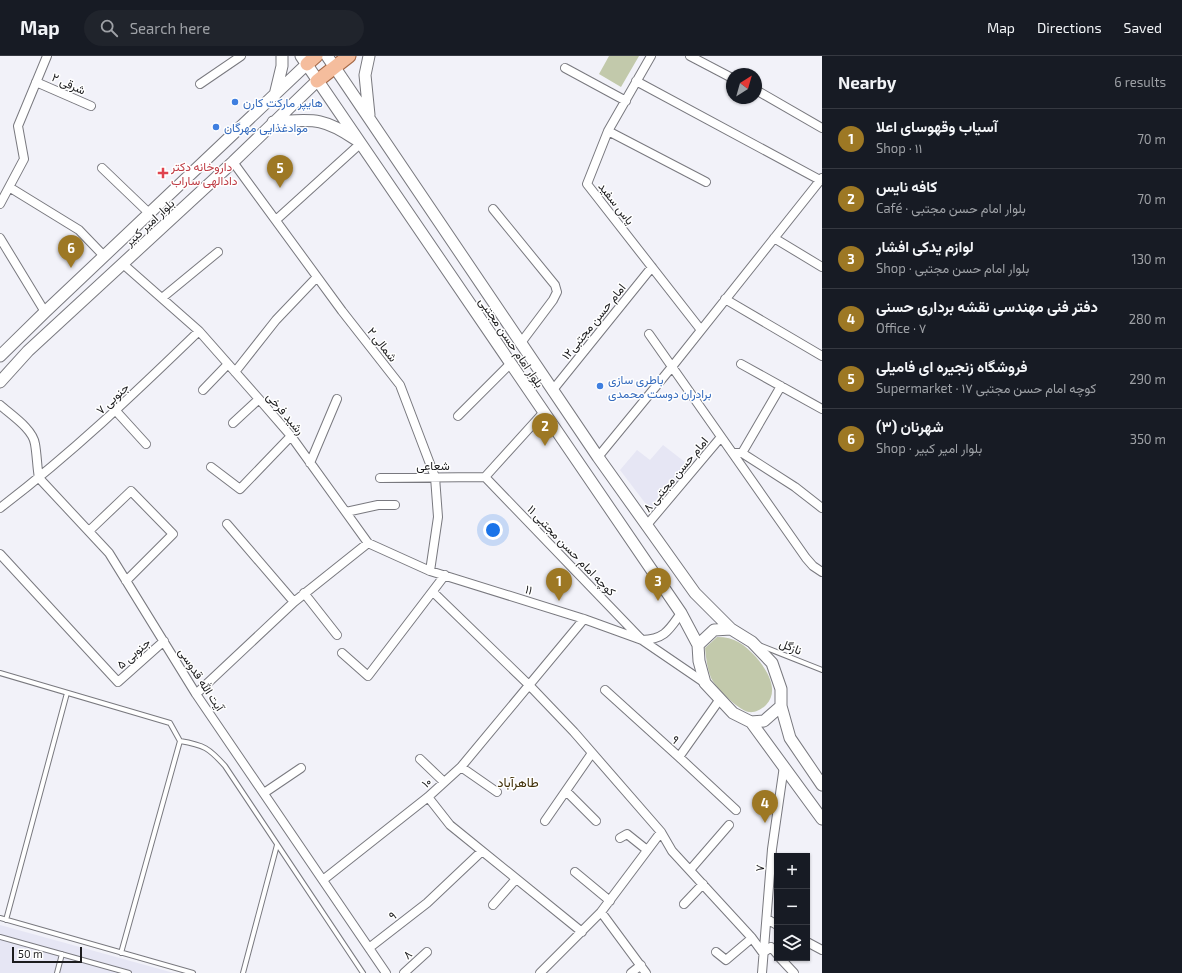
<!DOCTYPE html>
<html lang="en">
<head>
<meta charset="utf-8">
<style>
  :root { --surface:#171b24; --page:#20242c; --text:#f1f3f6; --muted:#9ea1a6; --line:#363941; --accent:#9d7824 }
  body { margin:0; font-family:"Exo 2",Vazirmatn,sans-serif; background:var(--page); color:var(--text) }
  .controls { position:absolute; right:12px; bottom:12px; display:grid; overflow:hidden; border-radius:0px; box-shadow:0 1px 3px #0004 }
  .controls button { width:36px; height:36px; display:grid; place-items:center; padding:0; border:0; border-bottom:1px solid var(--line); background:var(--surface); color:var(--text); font:20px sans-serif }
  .compass { position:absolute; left:726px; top:12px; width:36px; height:36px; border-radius:50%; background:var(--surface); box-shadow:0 1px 3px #0004; rotate:37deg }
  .scale { position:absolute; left:12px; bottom:10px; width:70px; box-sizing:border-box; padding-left:4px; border:2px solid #1c1c1e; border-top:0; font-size:11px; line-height:14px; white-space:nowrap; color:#1c1c1e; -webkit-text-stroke:3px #fff; paint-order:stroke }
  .you { position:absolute; left:493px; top:474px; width:14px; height:14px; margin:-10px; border:3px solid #fff; border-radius:50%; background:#1a73e8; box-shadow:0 0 0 6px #1a73e833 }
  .badge { display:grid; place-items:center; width:26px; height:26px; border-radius:50%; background:var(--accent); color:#fff; font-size:13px; font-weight:700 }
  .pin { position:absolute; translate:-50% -33px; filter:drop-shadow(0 1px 2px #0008) }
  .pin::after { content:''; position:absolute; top:21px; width:14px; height:12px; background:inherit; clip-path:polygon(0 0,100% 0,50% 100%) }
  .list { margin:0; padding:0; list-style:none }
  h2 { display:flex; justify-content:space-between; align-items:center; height:52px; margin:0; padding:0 16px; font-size:17px }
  h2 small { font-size:13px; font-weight:400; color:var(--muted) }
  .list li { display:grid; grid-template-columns:26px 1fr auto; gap:12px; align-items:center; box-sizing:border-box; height:60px; padding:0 16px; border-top:1px solid var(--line) }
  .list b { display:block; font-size:15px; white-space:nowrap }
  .list p { margin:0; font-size:13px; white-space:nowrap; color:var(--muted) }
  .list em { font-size:13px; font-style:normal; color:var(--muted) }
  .icon { flex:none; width:22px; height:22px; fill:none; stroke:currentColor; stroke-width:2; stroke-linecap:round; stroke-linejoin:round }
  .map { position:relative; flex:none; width:822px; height:917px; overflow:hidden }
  header { display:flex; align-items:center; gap:24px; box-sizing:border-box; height:56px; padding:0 20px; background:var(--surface); border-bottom:1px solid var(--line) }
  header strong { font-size:19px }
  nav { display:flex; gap:22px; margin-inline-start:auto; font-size:14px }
  .search { width:280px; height:36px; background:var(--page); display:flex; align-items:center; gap:10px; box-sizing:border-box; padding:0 14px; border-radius:22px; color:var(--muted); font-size:15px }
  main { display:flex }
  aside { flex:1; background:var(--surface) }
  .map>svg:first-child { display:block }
  .built { fill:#e6e6f4 }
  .green { fill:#c2c9ab }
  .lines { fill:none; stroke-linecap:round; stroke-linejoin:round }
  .service-casing { stroke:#79797f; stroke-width:6 }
  .minor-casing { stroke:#79797f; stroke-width:10 }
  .secondary-casing { stroke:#79797f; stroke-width:13 }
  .primary-casing { stroke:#a46846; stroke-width:15 }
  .service { stroke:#fff; stroke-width:4 }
  .minor { stroke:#fff; stroke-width:8 }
  .secondary { stroke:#fff; stroke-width:11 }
  .primary { stroke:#f5bd9d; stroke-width:13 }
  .shop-dot { fill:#3f7fe0; stroke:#fff; stroke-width:1.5 }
  .health-dot { fill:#e0444e; stroke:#fff; stroke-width:1.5 }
  .labels { text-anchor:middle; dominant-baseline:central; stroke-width:3; stroke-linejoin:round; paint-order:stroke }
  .street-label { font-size:12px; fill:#1c1c1e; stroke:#fff }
  .shop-label { font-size:12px; fill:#366cbe; stroke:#fff; text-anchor:start }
  .health-label { font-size:12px; fill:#be3a42; stroke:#fff; text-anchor:start }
  .neighbourhood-label { font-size:13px; fill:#3f2e05; stroke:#fff }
</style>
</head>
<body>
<header>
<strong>Map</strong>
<div class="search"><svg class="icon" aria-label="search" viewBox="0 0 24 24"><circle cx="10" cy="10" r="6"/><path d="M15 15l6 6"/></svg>Search here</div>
<nav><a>Map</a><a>Directions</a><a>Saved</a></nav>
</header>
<main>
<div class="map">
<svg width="822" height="917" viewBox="0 0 822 917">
  <rect width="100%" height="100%" fill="#f2f2f9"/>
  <!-- built -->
  <path class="built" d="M663,389L690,410L652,456L620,414L637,394L650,404Z
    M0,869L174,917H0Z"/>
  <!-- green -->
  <path class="green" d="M609,0H639L621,31L599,18Z
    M717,581C735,581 744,588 756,601C767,614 780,634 766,649C762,653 755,657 749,656C738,654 716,632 711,622C707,612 706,602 705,592Z"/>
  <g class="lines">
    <!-- service casing -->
    <g class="service-casing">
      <path id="service" d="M759,589L822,614
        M0,617L170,667L180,685C204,689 209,692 225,710L363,917
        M0,862L193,917
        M6,864L67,637
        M0,881L129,917
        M121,897L180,685
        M57,917L62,898
        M243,917L277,789"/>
    </g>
    <!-- minor casing -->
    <g class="minor-casing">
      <path id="minor" d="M651,0L608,75L587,128L701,274
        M690,0L732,22
        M565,12L626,45
        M636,25L820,124
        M36,26L91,50
        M200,28L241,0
        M756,34L822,72
        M608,75L706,126
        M233,106L342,255L400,329L435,421L438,461L430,515
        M102,112L150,158
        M9,131L79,174L104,200
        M0,148L24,103L18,70L47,0
        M493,153L555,229L557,236L553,244L520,288
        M276,164L361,87
        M0,182L45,256
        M774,182L822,211
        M123,208L199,275L259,343L291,380L368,487L430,515L584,563L642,584L705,627
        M162,242L218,196
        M725,243L822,300
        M649,278L806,502L813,510L822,516
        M741,308L822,353
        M235,316L276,264L317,221
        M203,334L228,308
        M552,335L652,211
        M0,349C11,359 33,373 35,388C37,399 37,411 39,422L109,497L196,638L386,917
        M116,355L146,388
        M458,360L511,307
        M233,367L259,343
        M734,397H742L795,431L822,452
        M742,397L781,330
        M598,401L671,312L822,122
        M310,407L337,343
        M211,411L240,433L291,380
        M485,421L641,583
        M485,421L543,357
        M380,422L485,421
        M0,452C71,398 135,337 199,275
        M346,456L378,449H395
        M227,468L294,546
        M646,470L721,381
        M89,475L131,435L173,478L126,525
        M0,498L118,626L164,585
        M433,536L530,630L574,676L661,776L672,795L752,882L763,897L771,891L777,898
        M304,537L337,579
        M642,584C665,583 669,574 681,557
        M342,597L368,620L445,519
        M605,634L679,701L720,643
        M196,638L294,546L368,487
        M679,701L736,754
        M420,703L444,726
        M461,711L497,736
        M566,735L596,765
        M264,737L301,712
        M428,741L450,769L582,876
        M545,765L592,697
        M620,782L627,778L647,794
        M690,814L729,769
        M575,816L610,845
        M323,824L428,741L461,711L584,563
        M684,848L703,828
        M493,849L516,823
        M601,856L646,917
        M767,863L777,869
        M807,886L822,894
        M369,892L427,847L482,795
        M716,896L726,904L752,882
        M780,902L794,917
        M404,917L427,896
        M540,917L601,856L661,776
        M631,917L641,909
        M762,917L772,793L784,710"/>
    </g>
    <!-- secondary casing -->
    <g class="secondary-casing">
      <path id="secondary" d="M301,0L681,557L698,589
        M327,0L598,401L695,537L731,573
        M369,0L365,19L369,59
        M275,39L282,10V0
        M273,66C312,64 321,60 355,83
        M0,300L45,256L307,8
        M0,326L28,295L233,106L317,25
        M781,650L790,682L822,729
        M751,666L764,665L781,650V633L772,607L752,586L731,573L714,574L698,589L699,605L705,627L733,657L751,666L822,763"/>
    </g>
    <!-- primary casing -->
    <g class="primary-casing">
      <path id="primary" d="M307,8L316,0
        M317,25L349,0"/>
    </g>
    <!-- service -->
    <use href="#service" class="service"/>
    <!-- minor -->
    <use href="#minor" class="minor"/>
    <!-- secondary -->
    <use href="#secondary" class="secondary"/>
    <!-- primary -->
    <use href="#primary" class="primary"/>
  </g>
  <!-- markers -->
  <g class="shop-dot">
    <circle cx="235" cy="46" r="4"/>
    <circle cx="216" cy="71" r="4"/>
    <circle cx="600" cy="330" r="4"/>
  </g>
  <path class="health-dot" d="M161 111h4v4h4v4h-4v4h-4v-4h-4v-4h4z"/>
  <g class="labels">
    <!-- street labels -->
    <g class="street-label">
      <text transform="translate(69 27) rotate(24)">۲ شرقی</text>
      <text transform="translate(617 147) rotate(52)">یاس سفید</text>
      <text transform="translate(149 166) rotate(-43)">بلوار امیر کبیر</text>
      <text transform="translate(593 265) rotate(-51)">امام حسن مجتبی۱۲</text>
      <text transform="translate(512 286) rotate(56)">بلوار امام حسن مجتبی</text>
      <text transform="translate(383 288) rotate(52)">۲ شمالی</text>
      <text transform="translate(112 342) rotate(-43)">۷ جنوبی</text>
      <text transform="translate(286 357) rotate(50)">رشید فرخی</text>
      <text x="433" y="409">شعاعی</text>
      <text transform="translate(675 418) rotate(-50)">امام حسن مجتبی ۸</text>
      <text transform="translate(572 494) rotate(46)">کوچه امام حسن مجتبی ۱۱</text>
      <text transform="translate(529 533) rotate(18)">۱۱</text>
      <text transform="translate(791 590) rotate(22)">نازگل</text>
      <text transform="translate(133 597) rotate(-41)">۵ جنوبی</text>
      <text transform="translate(202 623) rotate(57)">آیت الله قدوسی</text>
      <text transform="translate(676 683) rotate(42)">۹</text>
      <text transform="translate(426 726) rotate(-42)">۱۰</text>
      <text transform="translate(759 812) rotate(-85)">۷</text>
      <text transform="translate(392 859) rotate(-38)">۹</text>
      <text transform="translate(407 898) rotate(-43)">۸</text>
    </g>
    <!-- shop labels -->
    <g class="shop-label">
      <text x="243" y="46">هایپر مارکت کارن</text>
      <text x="224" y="71">موادغذایی مهرگان</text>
      <text x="608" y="323">باطری سازی<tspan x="608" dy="14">برادران دوست محمدی</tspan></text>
    </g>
    <!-- health labels -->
    <g class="health-label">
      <text x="171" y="110">داروخانه دکتر<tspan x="171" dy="14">دادالهی ساراب</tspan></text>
    </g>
    <!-- neighbourhood labels -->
    <g class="neighbourhood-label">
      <text x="518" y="726">طاهرآباد</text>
    </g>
  </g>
</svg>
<div class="controls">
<button>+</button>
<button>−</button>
<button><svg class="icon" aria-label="layers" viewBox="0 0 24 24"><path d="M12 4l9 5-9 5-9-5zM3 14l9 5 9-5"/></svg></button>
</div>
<svg class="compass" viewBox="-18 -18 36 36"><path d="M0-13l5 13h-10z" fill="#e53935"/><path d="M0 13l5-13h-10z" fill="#9ea1a6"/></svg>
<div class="scale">50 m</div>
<div class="you"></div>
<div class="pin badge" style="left:559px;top:545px">1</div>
<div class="pin badge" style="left:545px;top:390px">2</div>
<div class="pin badge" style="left:658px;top:545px">3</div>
<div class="pin badge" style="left:765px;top:767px">4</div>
<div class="pin badge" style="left:280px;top:132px">5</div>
<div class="pin badge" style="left:71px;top:212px">6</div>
</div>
<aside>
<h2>Nearby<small>6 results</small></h2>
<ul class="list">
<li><span class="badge">1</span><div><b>آسیاب وقهوسای اعلا</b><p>Shop · ۱۱</p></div><em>70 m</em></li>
<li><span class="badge">2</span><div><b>کافه نایس</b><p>Café · بلوار امام حسن مجتبی</p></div><em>70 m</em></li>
<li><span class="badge">3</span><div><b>لوازم یدکی افشار</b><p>Shop · بلوار امام حسن مجتبی</p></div><em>130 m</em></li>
<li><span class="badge">4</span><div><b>دفتر فنی مهندسی نقشه برداری حسنی</b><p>Office · ۷</p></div><em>280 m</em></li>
<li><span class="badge">5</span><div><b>فروشگاه زنجیره ای فامیلی</b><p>Supermarket · کوچه امام حسن مجتبی ۱۷</p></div><em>290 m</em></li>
<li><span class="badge">6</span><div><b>شهرنان (۳)</b><p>Shop · بلوار امیر کبیر</p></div><em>350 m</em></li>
</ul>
</aside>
</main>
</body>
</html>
